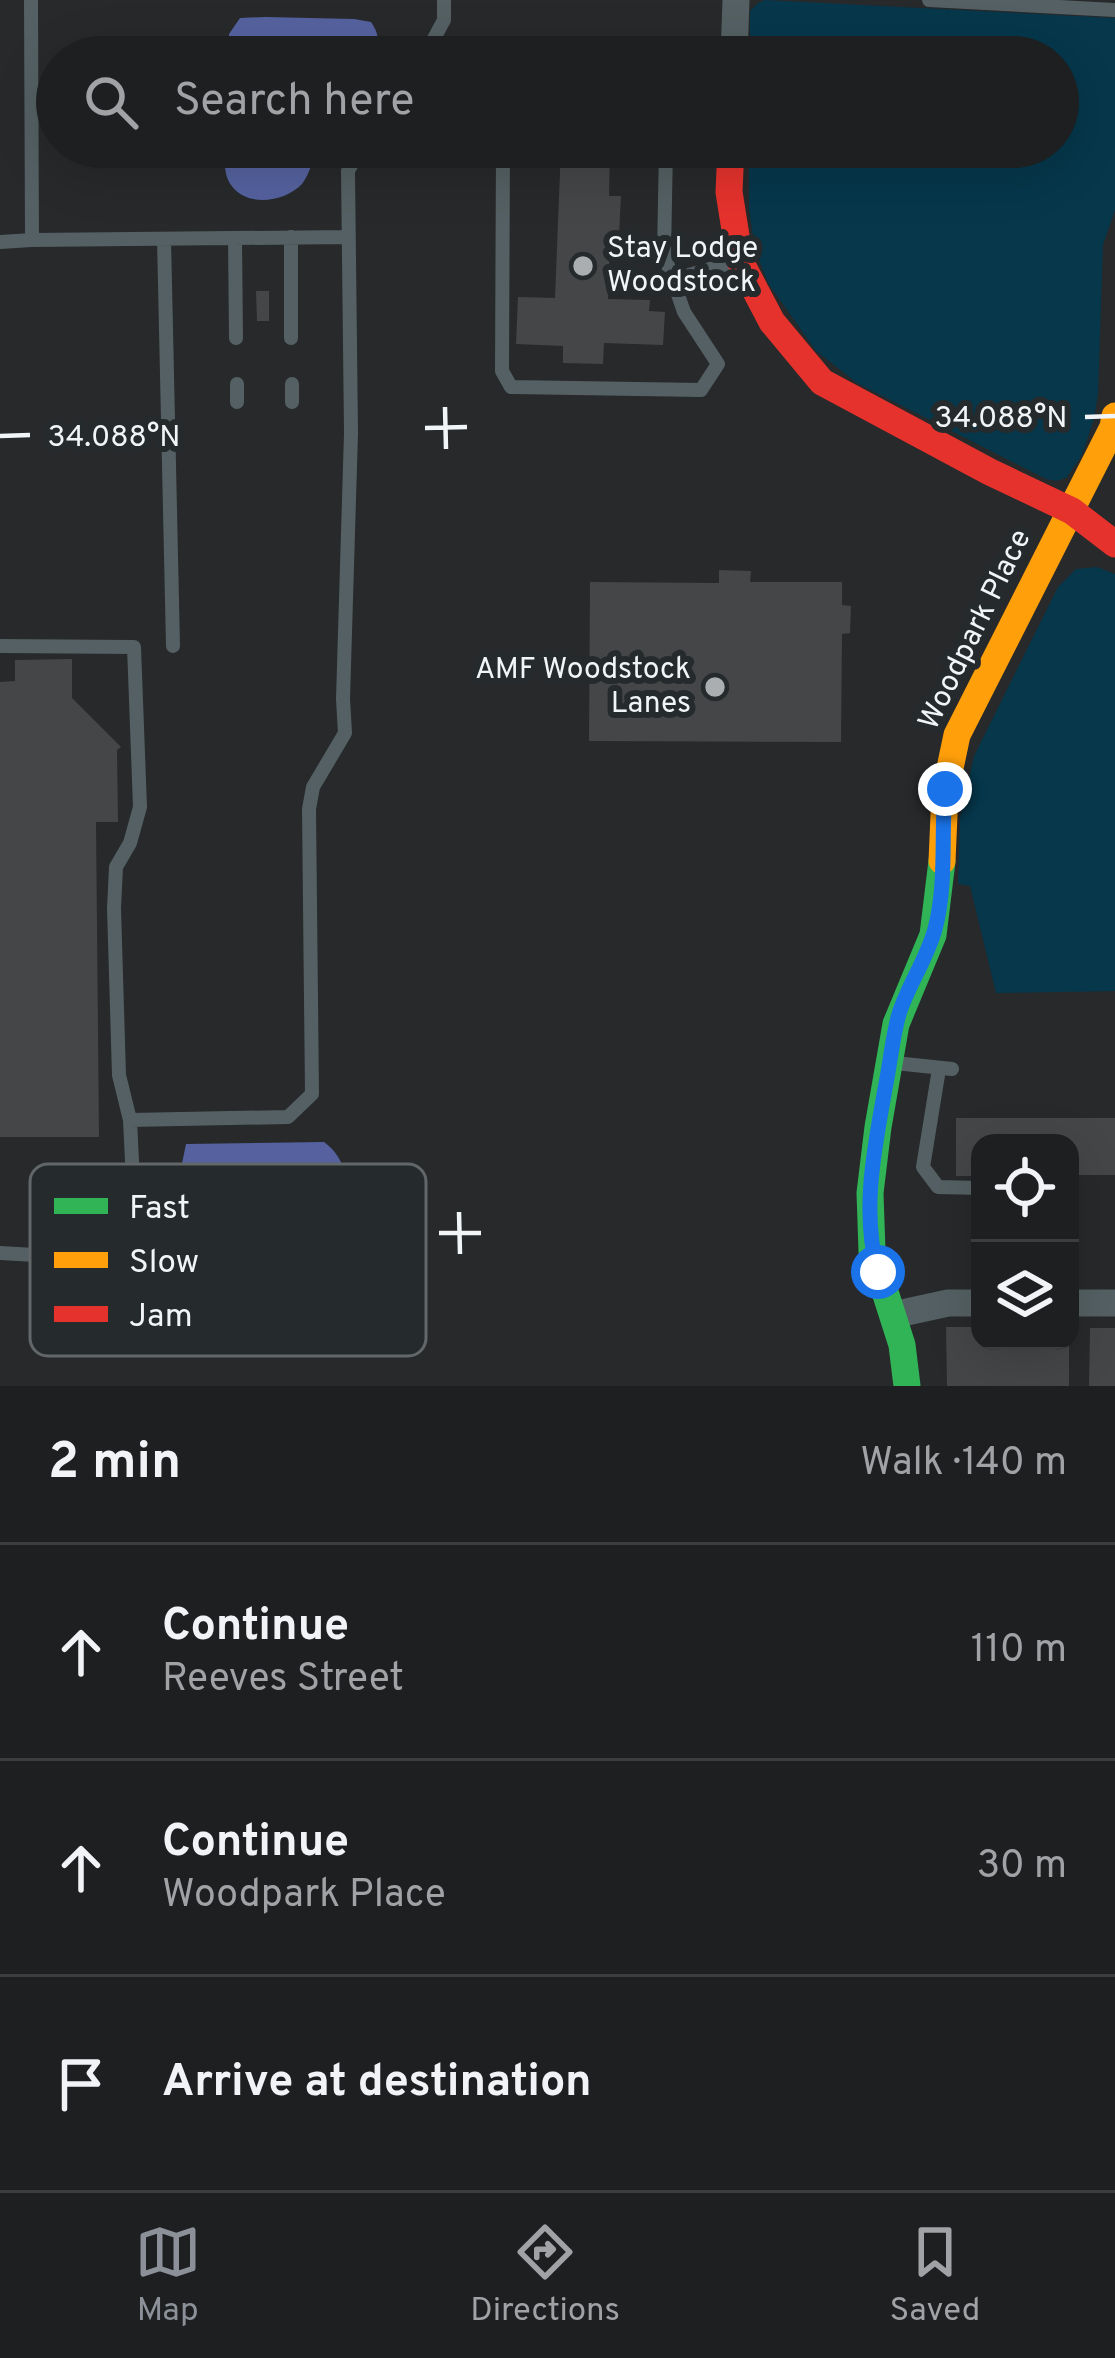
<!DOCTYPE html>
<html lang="en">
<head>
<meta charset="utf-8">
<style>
  :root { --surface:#1d1f20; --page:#2a2c2d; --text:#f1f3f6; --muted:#a0a2a5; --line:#3b3d3e; --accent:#8c9099 }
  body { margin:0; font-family:Overpass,sans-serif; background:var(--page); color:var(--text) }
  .controls { position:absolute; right:36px; bottom:36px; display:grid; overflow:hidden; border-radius:24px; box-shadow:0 12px 48px #0002 }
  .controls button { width:108px; height:108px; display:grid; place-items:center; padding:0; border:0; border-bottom:3px solid var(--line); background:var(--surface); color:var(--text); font:60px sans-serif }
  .stop { position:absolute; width:36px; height:36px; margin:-27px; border:9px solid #1a73e8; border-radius:50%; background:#fff }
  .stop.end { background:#1a73e8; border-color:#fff; box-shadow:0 3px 12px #0008 }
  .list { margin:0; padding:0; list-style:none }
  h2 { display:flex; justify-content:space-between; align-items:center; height:156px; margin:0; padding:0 48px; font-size:51px }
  h2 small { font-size:39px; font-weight:400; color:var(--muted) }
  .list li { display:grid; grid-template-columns:78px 1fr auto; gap:36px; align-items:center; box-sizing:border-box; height:216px; padding:0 48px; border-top:3px solid var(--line) }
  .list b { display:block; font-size:45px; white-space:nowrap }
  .list p { margin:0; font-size:39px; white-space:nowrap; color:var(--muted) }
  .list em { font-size:39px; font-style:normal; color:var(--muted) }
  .icon { flex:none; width:66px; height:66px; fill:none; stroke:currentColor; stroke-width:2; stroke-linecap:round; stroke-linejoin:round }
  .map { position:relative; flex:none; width:1115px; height:1386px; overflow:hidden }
  .search { position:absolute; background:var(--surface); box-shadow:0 12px 48px #0002; left:36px; right:36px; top:36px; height:132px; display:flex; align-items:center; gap:30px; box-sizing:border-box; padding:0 42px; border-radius:66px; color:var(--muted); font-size:45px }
  .sheet { height:804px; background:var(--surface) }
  nav { display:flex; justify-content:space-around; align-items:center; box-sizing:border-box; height:168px; border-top:3px solid var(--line); background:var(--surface); font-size:33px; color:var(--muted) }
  nav a { display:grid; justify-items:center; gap:6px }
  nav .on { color:var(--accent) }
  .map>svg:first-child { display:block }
  .green { fill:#06374b }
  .water { fill:#55629f }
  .building { fill:#454648 }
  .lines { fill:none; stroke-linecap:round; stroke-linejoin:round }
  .lane { stroke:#546063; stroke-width:14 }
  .street { stroke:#546063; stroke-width:27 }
  .fast { stroke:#30b455; stroke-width:27 }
  .slow { stroke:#ff9f0a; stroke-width:27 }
  .jam { stroke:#e5322d; stroke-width:27 }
  .route { stroke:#1a73e8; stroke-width:15 }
  .ticks { fill:none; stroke:#f2f5f7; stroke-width:4.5 }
  .poi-dot { fill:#abaeb0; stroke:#252a2d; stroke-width:4.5 }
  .labels { text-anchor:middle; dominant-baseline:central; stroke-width:12; stroke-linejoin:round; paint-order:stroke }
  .poi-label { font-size:30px; fill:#f2f5f7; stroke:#252a2d; text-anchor:start }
  .street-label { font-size:30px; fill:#f2f5f7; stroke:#252a2d }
  .key { fill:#252a2d; stroke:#62676a; stroke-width:3 }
  .key-label { font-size:33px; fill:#f2f5f7 }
  .ticks-label { font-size:30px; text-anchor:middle; fill:#f2f5f7; stroke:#252a2d; stroke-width:12; stroke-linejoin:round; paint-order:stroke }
</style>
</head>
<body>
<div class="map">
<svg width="1115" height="1386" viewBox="0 0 1115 1386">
  <rect width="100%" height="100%" fill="#27292b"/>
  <!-- green -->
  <path class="green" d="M765,0L1115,18V210L1103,245L1098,394L1094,419L1082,455L1067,477L1057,481L1046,479L857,383L816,351L768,283L755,249L749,209V147H1058V57H750V11L758,3Z
    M1097,567L1115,574V991L996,993L970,886L958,884L960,818L974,756L1058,587L1076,569Z"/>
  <!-- water -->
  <path class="water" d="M265,17L354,19L371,22C380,35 379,43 375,57H228L229,34L240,18Z
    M225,147H317C314,158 309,175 302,184C285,202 247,208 231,185C223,174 225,160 225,147Z
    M324,1142C351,1161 351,1200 350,1231L337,1242L183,1244L172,1238L169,1227L186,1144Z"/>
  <!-- building -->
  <path class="building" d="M561,147H610L609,196H621L619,235H610L608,299L650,300L649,311L665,312L663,345L604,343L603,364L563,363V346L516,344L518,297L555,298Z
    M256,291H269V321H257Z
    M719,570L751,571L750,582H842V605L851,606L850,633L842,634L841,742L589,741L590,582L719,583Z
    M72,659V698L121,747L117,750L118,822H96L99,1137H0V682L15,681V660Z
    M956,1118H1115V1175H1070V1143H980V1176H956Z
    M946,1327H980V1341H1069V1386H947Z
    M1090,1328H1115V1386H1089Z"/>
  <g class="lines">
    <!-- lane -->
    <path class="lane" d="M929,0L1115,10
      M424,57L444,20V0
      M504,57V51L631,49L642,57
      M503,147L502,371L511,387L701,390L718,364L684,312L664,254L666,147
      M291,237V338
      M235,238L236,338
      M164,239L173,646
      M32,240L348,237
      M0,242L32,240L31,0
      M671,280L735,262
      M237,384V402
      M292,384V402
      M0,646L134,647L140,807L130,843L116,867L114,908L119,1075L130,1120
      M895,1063L952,1069
      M939,1069L923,1167L938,1187L980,1188
      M0,1253L104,1259L125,1245L135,1223L130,1120L288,1117L312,1094L309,809L313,787L345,733L343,699L351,433L348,171L361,147"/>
    <!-- street -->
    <path class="street" d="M734,57L736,0
      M1070,1303H1115
      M893,1315L948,1303H980"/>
    <!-- fast -->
    <path class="fast" d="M907,1386L902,1345L872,1251L870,1193L878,1127L896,1024L933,935L942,861"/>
    <!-- slow -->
    <path class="slow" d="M942,861L945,792L957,735L1113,427L1115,416"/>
    <!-- jam -->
    <path class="jam" d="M731,147L729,192L740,261L772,322L822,382L990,472L1072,511L1115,544"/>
  </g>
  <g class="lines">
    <!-- route -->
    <path class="route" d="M878,1272C860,1209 876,1141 887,1078C891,1057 893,1035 899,1014C908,985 927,959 935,929C947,884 941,835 945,789"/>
  </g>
  <!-- ticks -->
  <path class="ticks" d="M445,407L446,449M1085,417L1115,416M425,428L467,427M0,436L30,435M459,1212L460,1254M439,1233H481"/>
  <!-- markers -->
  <g class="poi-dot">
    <circle cx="583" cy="266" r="12"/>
    <circle cx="715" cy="687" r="12"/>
  </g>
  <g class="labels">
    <!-- poi labels -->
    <g class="poi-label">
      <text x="607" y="249">Stay Lodge<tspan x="607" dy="34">Woodstock</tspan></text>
      <text x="691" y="670" text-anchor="end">AMF Woodstock<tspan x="691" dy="34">Lanes</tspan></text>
    </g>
    <!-- street labels -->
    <g class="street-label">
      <text transform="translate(976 630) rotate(-64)">Woodpark Place</text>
    </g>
  </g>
  <!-- legend -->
  <rect x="30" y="1164" width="396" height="192" rx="18" class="key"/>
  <rect x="54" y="1198" width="54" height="16" fill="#30b455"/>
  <rect x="54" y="1252" width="54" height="16" fill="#ff9f0a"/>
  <rect x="54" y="1306" width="54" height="16" fill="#e5322d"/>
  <g class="key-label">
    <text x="129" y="1218">Fast</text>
    <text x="129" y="1272">Slow</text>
    <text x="129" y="1326">Jam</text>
  </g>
  <g class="ticks-label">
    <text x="1001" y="427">34.088°N</text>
    <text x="114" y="446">34.088°N</text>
  </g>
</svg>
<div class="controls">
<button><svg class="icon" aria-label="locate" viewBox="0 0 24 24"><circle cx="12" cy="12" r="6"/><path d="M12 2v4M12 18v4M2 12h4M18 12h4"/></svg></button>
<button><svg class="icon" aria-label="layers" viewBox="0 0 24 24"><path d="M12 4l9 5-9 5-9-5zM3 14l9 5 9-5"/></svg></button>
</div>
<div class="stop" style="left:878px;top:1272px"></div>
<div class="stop end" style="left:945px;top:789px"></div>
<div class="search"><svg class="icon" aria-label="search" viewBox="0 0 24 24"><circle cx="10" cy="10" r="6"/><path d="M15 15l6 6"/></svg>Search here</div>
</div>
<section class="sheet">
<h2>2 min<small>Walk · 140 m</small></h2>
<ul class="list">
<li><svg class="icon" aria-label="ahead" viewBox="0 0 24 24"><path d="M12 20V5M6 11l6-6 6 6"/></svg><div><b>Continue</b><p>Reeves Street</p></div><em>110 m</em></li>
<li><svg class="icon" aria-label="ahead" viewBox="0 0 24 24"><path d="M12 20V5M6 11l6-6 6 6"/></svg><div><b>Continue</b><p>Woodpark Place</p></div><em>30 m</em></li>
<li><svg class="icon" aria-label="arrive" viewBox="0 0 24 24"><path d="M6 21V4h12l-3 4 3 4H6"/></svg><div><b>Arrive at destination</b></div></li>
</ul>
</section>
<nav>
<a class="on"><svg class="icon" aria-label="map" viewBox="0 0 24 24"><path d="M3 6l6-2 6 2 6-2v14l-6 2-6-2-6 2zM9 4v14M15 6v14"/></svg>Map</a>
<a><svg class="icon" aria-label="directions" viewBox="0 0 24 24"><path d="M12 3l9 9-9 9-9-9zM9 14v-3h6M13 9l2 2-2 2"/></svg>Directions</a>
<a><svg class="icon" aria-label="saved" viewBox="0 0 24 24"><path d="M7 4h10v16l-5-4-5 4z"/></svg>Saved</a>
</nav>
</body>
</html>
